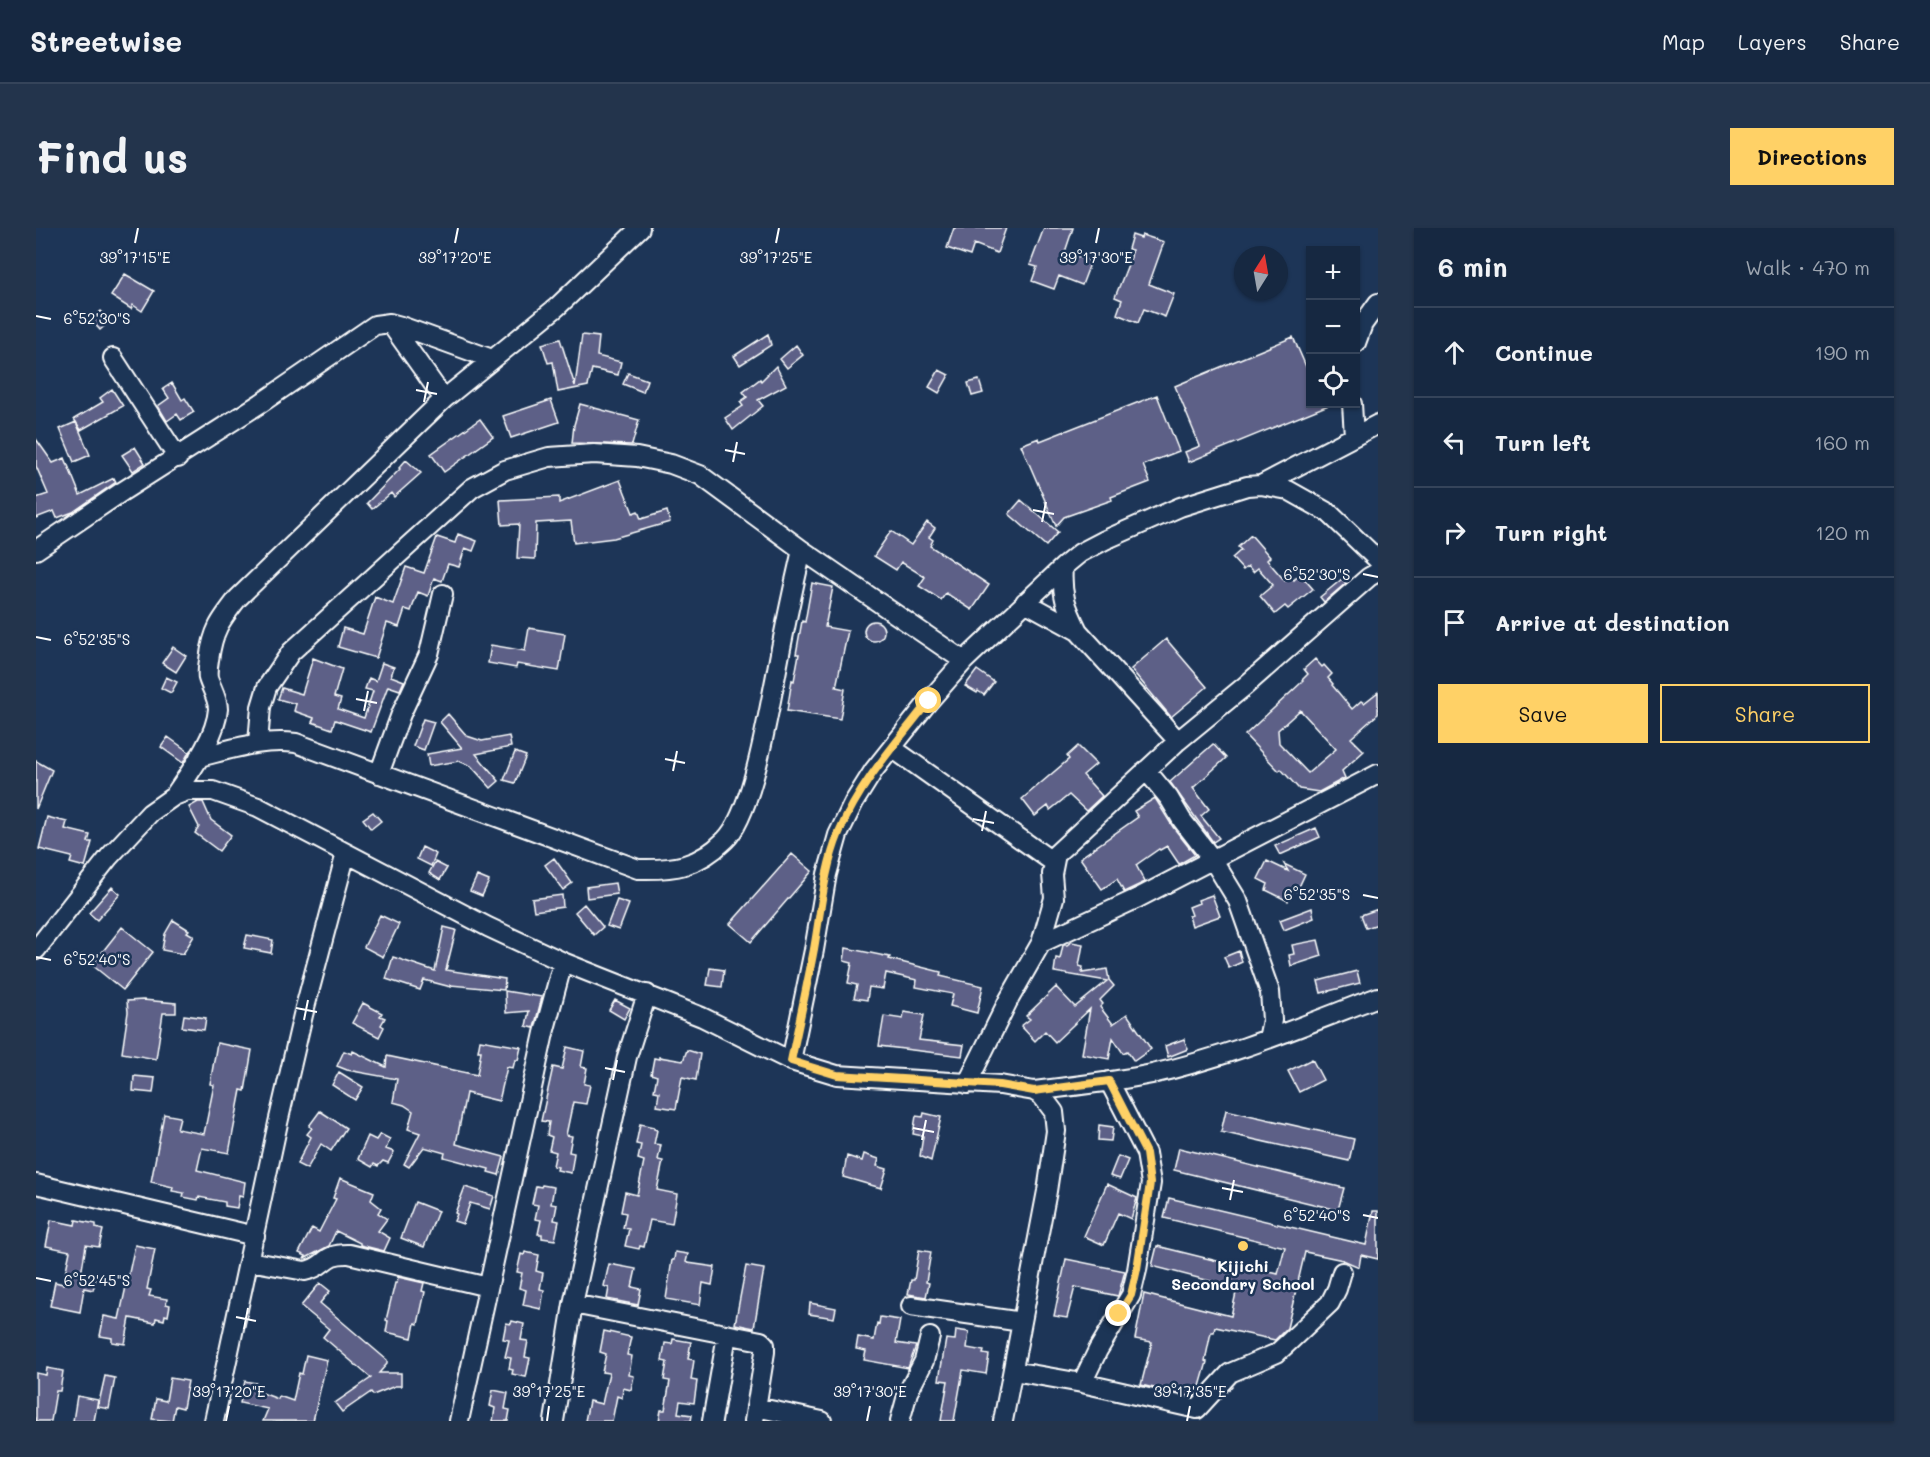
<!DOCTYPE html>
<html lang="en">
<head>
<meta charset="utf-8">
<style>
  :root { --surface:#162841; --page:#23344c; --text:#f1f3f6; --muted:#9ea6b1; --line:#35445a; --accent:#ffd166 }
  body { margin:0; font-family:Mali,sans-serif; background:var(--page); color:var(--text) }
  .controls { position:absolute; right:18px; top:18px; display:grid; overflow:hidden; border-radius:0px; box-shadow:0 2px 4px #0004 }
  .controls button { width:54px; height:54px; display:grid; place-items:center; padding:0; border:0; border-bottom:2px solid var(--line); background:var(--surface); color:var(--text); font:30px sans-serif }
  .compass { position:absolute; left:1198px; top:18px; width:54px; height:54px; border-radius:50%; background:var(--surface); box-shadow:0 2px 4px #0004; rotate:11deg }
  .stop { position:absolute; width:18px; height:18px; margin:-14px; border:4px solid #ffd166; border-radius:50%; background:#fff }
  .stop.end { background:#ffd166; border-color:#fff; box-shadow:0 2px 6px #0008 }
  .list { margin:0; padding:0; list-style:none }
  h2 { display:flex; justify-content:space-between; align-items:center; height:78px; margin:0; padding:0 24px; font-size:26px }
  h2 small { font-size:20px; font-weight:400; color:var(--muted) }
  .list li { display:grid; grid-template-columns:39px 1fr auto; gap:18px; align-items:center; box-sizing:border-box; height:90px; padding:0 24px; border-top:2px solid var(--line) }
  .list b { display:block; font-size:22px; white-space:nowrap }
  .list em { font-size:20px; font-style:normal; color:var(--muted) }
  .actions { display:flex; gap:12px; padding:18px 24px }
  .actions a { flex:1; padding:14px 0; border:2px solid var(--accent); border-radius:0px; text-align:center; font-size:21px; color:var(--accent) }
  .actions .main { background:var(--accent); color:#111 }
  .icon { flex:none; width:33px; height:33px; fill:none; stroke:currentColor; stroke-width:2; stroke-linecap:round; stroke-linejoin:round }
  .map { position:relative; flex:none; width:1342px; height:1193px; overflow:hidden; border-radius:0px }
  header { display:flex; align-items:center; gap:36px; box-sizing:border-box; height:84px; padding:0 30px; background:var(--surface); border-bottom:2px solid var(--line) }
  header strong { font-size:28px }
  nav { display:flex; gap:33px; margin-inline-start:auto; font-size:21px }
  .intro { display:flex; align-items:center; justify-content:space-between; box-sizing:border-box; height:144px; padding:0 36px }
  h1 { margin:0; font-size:42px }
  .button { padding:15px 27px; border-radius:0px; background:var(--accent); color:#111; font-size:21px; font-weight:700 }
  main { display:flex; gap:36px; padding:0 36px }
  aside { flex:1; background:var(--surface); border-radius:0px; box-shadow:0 2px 4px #0004 }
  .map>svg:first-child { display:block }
  .building { fill:#5d6187; stroke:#fff; stroke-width:1.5; fill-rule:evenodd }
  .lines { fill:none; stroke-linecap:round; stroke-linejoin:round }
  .minor-casing { stroke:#fff; stroke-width:22 }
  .minor { stroke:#1d3557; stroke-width:18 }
  .route { stroke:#ffd166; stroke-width:8 }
  .ticks { fill:none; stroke:#fff; stroke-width:2 }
  .poi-dot { fill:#ffd166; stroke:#1d3557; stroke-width:2 }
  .labels { text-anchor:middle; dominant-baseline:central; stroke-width:5; stroke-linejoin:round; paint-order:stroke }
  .poi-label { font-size:16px; font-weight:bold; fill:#fff; stroke:#1d3557 }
  .ticks-label { font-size:15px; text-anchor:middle; fill:#fff; stroke:#1d3557; stroke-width:5; stroke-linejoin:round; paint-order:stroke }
</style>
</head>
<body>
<header>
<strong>Streetwise</strong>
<nav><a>Map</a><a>Layers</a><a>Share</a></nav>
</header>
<div class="intro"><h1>Find us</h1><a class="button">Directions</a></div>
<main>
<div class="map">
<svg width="1342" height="1193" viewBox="0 0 1342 1193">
  <rect width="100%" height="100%" fill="#1d3557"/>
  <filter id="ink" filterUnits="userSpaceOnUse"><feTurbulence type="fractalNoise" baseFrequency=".0167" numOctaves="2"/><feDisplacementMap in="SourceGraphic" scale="12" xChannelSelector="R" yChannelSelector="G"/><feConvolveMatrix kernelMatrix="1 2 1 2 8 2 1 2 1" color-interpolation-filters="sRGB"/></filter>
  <g filter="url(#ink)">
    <!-- building -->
    <path class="building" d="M918,0H970L961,25L938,16L934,28L911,20Z
      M1008,0H1037L1029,24L1055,33L1046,57L1023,48L1018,61L996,53L1001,39L994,37Z
      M1096,7L1105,10L1106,7L1128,14L1113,56L1138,66L1129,89L1108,81L1102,95L1081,86L1086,72L1079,69L1095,29L1096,22L1092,21Z
      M89,46L118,63L106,83L97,77L95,81L75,68Z
      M65,83L74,93L64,102L55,92Z
      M732,106L735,117L704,137L698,128Z
      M546,107L563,109L561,128L585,134L582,147L556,141L552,158L522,164L517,134L512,135L506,116L524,111L539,158Z
      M1257,109L1275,150V176H1295L1153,234L1149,224L1164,218L1139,158Z
      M760,117L767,127L751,140L744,131Z
      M740,138L750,157L722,172L727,178L697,202L689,190L707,178L704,174L711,169L707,164L724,151L725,153Z
      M903,142L913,147L903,165L893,159Z
      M592,145L611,152L607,164L587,156Z
      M943,152L947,165L936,168L932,155Z
      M136,155L146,172L149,170L158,184L145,192L141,186L131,193L122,178L133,170L127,161Z
      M76,161L87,178L45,202L38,191L67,174L64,170Z
      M1121,167L1143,223L1107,237L1114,254L1075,269L1076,272L1028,289L1020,298L985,217L1003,210L1004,213Z
      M515,172L523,194L475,210L467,188Z
      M544,176L603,192L596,217L536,215L538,197Z
      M444,191L457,209L408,244L395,226Z
      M40,194L54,227L38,234L24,201Z
      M0,211L17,235L29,230L44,267L78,250L80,254L37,284L21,290L18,283L0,290V270L12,266L0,238Z
      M99,219L109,235L97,243L86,227Z
      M370,232L385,245L358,269L355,265L336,281L331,275L364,241L363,240Z
      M584,252L597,285L602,283L605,291L631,283L634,294L578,310L538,315L535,293L500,295L499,331L481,330L483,296L466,297L464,272L523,269V275Z
      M985,272L1022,304L1010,318L973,286Z
      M891,294L899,300L893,309L897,312L894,318L953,357L936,382L910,365L905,372L883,358L889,349L865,334L860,342L838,328L855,303L875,317Z
      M422,306L441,313L437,323L429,320L423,339L412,336L406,353L398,350L392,368L382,364L375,383L369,381L363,399L351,395L340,430L302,419L307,400L327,406L339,369L357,376L370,339L388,345L401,309L419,315Z
      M1215,307L1234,329L1231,332L1249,353L1255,348L1258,352L1264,346L1277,361L1252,381L1249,378L1239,386L1224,368L1237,357L1222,340L1217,344L1212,338L1207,342L1196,330L1205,322L1202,319Z
      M1306,351L1310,355L1288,374L1284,369Z
      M776,355L797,359L789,399L812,403L800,459L809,461L804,491L751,483L756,452L758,453L763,426H760L766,393L769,394Z
      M828 403a10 10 0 1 1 20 0a10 10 0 1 1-20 0Z
      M493,400L529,406L523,443L481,436L480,440L452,435L455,417L489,423Z
      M1130,411L1171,459L1135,489L1095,441Z
      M137,419L150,428L140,444L126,435Z
      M277,430L306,441L298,469L305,471L302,481L328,490L337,463L329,461L333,450L340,453L346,435L358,439L355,448L368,453L364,462L352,458L335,504L299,492L296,501L276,494L278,490L258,483L260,476L242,471L246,460L266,466Z
      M1279,431L1286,439L1288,437L1296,446L1292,450L1297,456L1296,457L1316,481L1325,473L1328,475L1342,464V486L1315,510L1328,523L1306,543L1309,550L1283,564L1263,561L1245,541L1243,543L1209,507L1267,453L1266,452L1272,446L1268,441ZM1264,482L1300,521L1272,545L1243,515L1242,502Z
      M941,442L958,454L948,467L942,463L941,465L929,458Z
      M130,449L141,454L135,465L125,460Z
      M412,486L431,508L446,513L473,508L475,519L440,526L463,553L455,560L435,538L423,533L393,538L391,526L426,520L404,494Z
      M387,491L398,494L388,522L377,518Z
      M132,509L153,524L147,535L125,519Z
      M1177,516L1190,530L1157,560L1173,581L1165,588L1183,610L1177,614L1134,554Z
      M1042,518L1060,536L1047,547L1066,568L1050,583L1033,567L1014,582L1012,578L999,588L986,571L1033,531L1031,528Z
      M479,524L490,528L479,555L468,552Z
      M0,533L16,542L0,581Z
      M1119,570L1137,599L1159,627L1143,636L1131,618L1124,622L1123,621L1100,637L1109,654L1088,664L1081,651L1066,661L1044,630L1102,589L1098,583Z
      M162,574H167L175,592L195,607L183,623L159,605L163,599L153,579Z
      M337,584L345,593L335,601L327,591Z
      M11,589L31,594L29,601L54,607L52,614H56L49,639L34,635L36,629L3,621Z
      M1280,600L1284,609L1244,627L1239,618Z
      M386,619L400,626L395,638L381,631Z
      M756,626L776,643L715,714L694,696Z
      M518,630L536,655L527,662L509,637Z
      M1231,633L1252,643L1248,636L1269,646L1261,663L1259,659L1252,673L1230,662L1232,656L1222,651Z
      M399,634L411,640L404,652L393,645Z
      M441,648L453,653L446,668L434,663Z
      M579,655L581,666L551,670L550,659Z
      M76,659L84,666L61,692L53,685Z
      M526,667L527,679L498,683L496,671Z
      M1176,667L1184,688L1156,698L1153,688L1156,687L1153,679L1163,675L1162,672Z
      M581,672L593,676L583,702L571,698Z
      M548,676L567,699L558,707L539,684Z
      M1276,680L1278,690L1248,702L1244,692Z
      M1342,681V696L1330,700L1325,687Z
      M344,687L363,696L347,729L328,719Z
      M137,692L153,702L151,704L158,708L147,726L126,722L129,706Z
      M86,699L117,724L87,762L56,737Z
      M408,699L420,702L410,742L469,751L468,762L415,757V759L388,752L384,762L350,751L357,729L399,743Z
      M211,707L237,712L235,725L208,720Z
      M1282,712L1286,728L1255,738L1253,727L1258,726L1256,717Z
      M1035,714L1047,716L1043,738L1047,739L1046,745L1071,741L1073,752L1078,758L1064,772L1067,776L1064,779L1077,796L1091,786L1115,821L1098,833L1091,823L1087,825L1077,810L1073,831L1046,826L1054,781L1019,814L1009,803L999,813L985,798L994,791L990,788L1020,759L1039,779L1071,753L1018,744L1020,730L1024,731L1027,717H1031Z
      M810,720L854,729L853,731L905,744L904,748L947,758L941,785L914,778L917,766L880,759L881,752L850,745L847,761L833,759L831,772L818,770L821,757L812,755L816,735L808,733Z
      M1203,723L1206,734L1193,740L1188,729Z
      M674,740L688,742L686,759L671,757Z
      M1321,743L1324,755L1285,765L1282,753Z
      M469,763L506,769L498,800L490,798L493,783L470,785Z
      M107,772L140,775V785H127L120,831L86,825L92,784L91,773Z
      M579,772L594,780L588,791L573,782Z
      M327,775L346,785L344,788L349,790L345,797L348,799L343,809L316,795Z
      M868,784L888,787L883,812L928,817L926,828L843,818L848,788L867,791Z
      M148,787L170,790L168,802L146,799Z
      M1148,811L1152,821L1132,829L1129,818Z
      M444,812L485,819L482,832H479L477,840L471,839L463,873L430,865L420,916L468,929L463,947L452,944L453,941L408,929L409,925L388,919L373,939L368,936L384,905L372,901L377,883L368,877L357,874L361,851L311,842L301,838L308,823L316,826L317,823L350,839L351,828L441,847L445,823H442Z
      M181,815L216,822L209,863L205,862L193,925L166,920L161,942L209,954L207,969L203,968L201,980L189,978V974L163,969L162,972L147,969L148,965L136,963L137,959L115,954L128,886L144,889L141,901L168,906L178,857L174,856Z
      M531,819L548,823L545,839L551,840L548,856L554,857L550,876L537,874L530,907L536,908L533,924L538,925L535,945L521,942L522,939L517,938L520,924L513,922L516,909L511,907L513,894L505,893L517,839L526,841Z
      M651,822L664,826L660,852L646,849L640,881L621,878L623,864L618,863L621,848L615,846L618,830L623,831V829L647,833Z
      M1276,831L1287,852L1263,864L1252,843Z
      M303,844L327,859L319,872L296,857Z
      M98,848L119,850L117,865L97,863Z
      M1190,882L1318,911L1313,933L1185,904Z
      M284,883L310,900L295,923L285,916L271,941L261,936L275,909L271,906L276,900L273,898Z
      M888,885L905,889L895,933L884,928L887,908L877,906L880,888L887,889Z
      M604,896L618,899V901L621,902L618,916L625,917L622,932L627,933L621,962L641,966L636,996L614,992L608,1019L604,1018L603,1021L589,1018L593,1001L587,1000L590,985L585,984L589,964L601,967L608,933L602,931L605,917L600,916Z
      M1063,897L1077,899L1075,913L1062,912Z
      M344,906L354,911L350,921L358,924L352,935L347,933L342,938L338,936L336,939L322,931L332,908L340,912Z
      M1143,920L1308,960L1302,982L1138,942Z
      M828,926L843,931L841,938L851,941L845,960L807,949L811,928L826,933Z
      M1082,928L1092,932L1084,951L1074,948Z
      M304,950L338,964L335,972L345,980L342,985L351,991L342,1003L354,1010L348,1023L324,1017V1015L300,1003L293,1018L268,1031L270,1028L263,1025L276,1000L283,1004L300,971L297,970Z
      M1071,956L1101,970L1095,991L1082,985L1068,1017L1048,1008Z
      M506,957L518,959L515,976L521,977L518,992L523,993L519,1012L506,1010V1006H502L505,992L499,991L502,977L496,976L500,958L505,959Z
      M429,959L458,968L454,981L434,975L427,996L418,993L421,986L419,985Z
      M1133,970L1330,1017L1337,983H1342V1031L1325,1027L1323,1039L1307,1032L1269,1024L1251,1100L1239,1112L1179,1099L1178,1104H1175L1169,1133L1171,1134L1163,1162L1157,1169L1105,1157L1116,1114L1099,1111L1108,1066L1195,1088L1201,1060L1116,1038L1121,1018L1205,1039L1206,1037L1242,1046L1249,1019L1128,990Z
      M379,974L402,983L388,1019L365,1010Z
      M15,992L39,997L40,992L60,996V1000L67,1002L63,1019L50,1017L45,1047L60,1050L57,1062L48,1060L44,1084L14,1078L19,1054L27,1056L34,1023L10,1018Z
      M99,1017L119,1021L111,1061L115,1062L113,1068L131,1071L130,1076L134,1077L132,1088L129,1087L128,1092L120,1090L119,1095L94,1090L89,1116L76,1114V1110L64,1108L68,1088L83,1091Z
      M883,1022L895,1024L890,1054L893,1055L890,1069L872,1066L875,1052H878Z
      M489,1024L503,1027L500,1043L507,1045L504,1061L508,1062L505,1081L487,1077L490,1062L483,1060L486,1045L481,1044L485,1026L488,1027Z
      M639,1024L652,1026L650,1034L652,1035L679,1039L676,1057L667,1055L664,1077L630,1071L636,1032H638Z
      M1030,1031L1089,1043L1082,1068L1039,1059L1031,1090L1018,1088Z
      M573,1036L600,1041L596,1059L605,1061L602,1077L571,1071L573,1060L568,1058Z
      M710,1038L728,1041L718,1100L699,1096Z
      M362,1049L388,1055L386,1063L389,1064L382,1096L379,1095L376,1110L350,1104L352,1093L350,1092L359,1055H361Z
      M284,1055L294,1063L284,1075L351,1132V1136L343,1145H365V1158H359L337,1167L335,1164L306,1184L299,1175L335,1150L287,1109L293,1101L265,1078Z
      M774,1075L800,1080L798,1090L773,1086Z
      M844,1089L864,1092L860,1115L880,1118L872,1140L828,1132L830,1123L820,1121L822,1109L838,1112L841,1095L843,1096Z
      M476,1093L488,1096L485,1112L492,1113L489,1129L494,1130L490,1149L476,1146L477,1142L473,1141L475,1130L469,1129L473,1112L467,1111L470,1095L475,1096Z
      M920,1102L933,1104L931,1120L948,1123L947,1126L953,1127L950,1146L927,1142L918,1193H905L912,1153L903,1152L905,1140L910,1111L919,1112Z
      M568,1103L595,1109L591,1127L596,1128L593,1147L598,1148L595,1162L587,1160L586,1170L581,1168L576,1193H549L553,1173L566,1176L573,1145L566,1144L570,1126L564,1124Z
      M637,1111L655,1114L652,1131L658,1132L655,1152L661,1153L658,1175L644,1173L642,1185L656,1187L655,1193H623L625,1182H629L634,1153L628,1152L631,1134L626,1133L629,1115L636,1116Z
      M270,1127L291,1132L277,1193H227L232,1181L204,1175L209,1153L220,1155L218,1162L242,1171L243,1168L257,1173L263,1145L266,1146Z
      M11,1140L27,1143L24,1163H20L15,1193H0V1145L10,1147Z
      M69,1148L79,1150L73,1181L62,1179Z
      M134,1150L152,1153L147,1180L139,1178L136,1193L116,1191L120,1171L130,1173Z
      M457,1162L472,1165L469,1181L474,1182L472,1193H457L459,1180L454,1178Z
      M41,1168L62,1172L58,1193H37Z"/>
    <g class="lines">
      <!-- minor casing -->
      <g class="minor-casing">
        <path id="minor" d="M354,95L408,171
          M1320,115L1327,96L1342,75
          M77,130L142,230
          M1316,176L1318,208
          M1225,257L1342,196
          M0,322L87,263L225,175L339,97L354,95L365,98L456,131
          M1027,339C1025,366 1030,379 1042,403L1142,513
          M989,374L1042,403
          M222,515L225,479L231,459L255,424L436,260L469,242L513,229L558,226L601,229L635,236L664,247L766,322L928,433
          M856,520L1017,634
          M163,529C196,521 226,511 260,515L602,641C638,642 662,639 689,612C716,586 731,491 739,452C747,408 756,365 766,322
          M1110,542L1133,570L1146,592L1177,632L1202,673L1234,764L1236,792L1232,811
          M343,546L365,486L393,426L407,366
          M138,568C154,544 180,510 182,481C182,470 175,460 172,450C171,444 172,438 173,432C177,402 184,393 202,370L408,171L521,79L604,0
          M1005,715L1102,670L1342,546
          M0,722L73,629L114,585L138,568L151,563H177L222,579L452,699L527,734L666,789L755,833L801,847L964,857L998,863L1006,868L1018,884L1020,903L1011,963L967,1193
          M755,833L778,722L791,646L802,607L818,574L838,542L893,473L928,433L1027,339L1044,325L1069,312L1144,279L1211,258L1225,257L1252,262L1293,285L1342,332
          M931,856L972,773L1005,715L1018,670L1016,646L1020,626L1142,513L1209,458L1333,349L1342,344
          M998,863C1037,858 1077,854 1116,846C1193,829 1268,797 1342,769
          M0,956L219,1008
          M213,1033L269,1043C291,1039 286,1025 313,1026L452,1059
          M537,1076L725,1113L729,1117V1124L718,1193
          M875,1078L986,1094
          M977,1143L1046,1155L1161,1181L1194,1145L1241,1125L1255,1112L1294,1075L1301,1061L1306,1044
          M1046,1155L1062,1122L1095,1067L1101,1042L1115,955L1110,925L1073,853
          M720,1179L786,1193
          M178,1193L242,895L267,787L310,625
          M423,1193L508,805L527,734
          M518,1193L537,1076L591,829L611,766
          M676,1193L691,1107
          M864,1193L872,1164L888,1133L894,1109"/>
      </g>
      <!-- minor -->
      <use href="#minor" class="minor"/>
    </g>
  </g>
  <g class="lines" filter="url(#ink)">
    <!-- route -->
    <path class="route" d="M893,473C860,515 824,555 803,605C788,641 785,682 778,721C771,758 763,795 755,833L801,847L964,857L998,863L1073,853L1110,925L1114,955L1101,1041L1095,1067L1083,1086"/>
  </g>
  <!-- ticks -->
  <path class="ticks" d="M99,15L102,0M419,15L422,0M740,15L743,0M1060,15L1063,0M0,88L15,91M380,162L401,166M388,174L392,154M689,222L709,226M697,234L701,214M997,282L1018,286M1006,294L1010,274M1327,346L1342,349M0,409L15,412M320,471L341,475M328,483L332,463M629,531L649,535M637,543L641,523M937,591L958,595M946,603L950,583M1327,667L1342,670M0,729L15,732M260,780L281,784M268,792L272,772M569,840L589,844M577,852L581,832M877,900L898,904M886,912L890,892M1186,960L1207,964M1194,972L1198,952M1327,987L1342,990M0,1050L15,1053M200,1089L220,1093M208,1101L212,1080M190,1193L193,1178M511,1193L513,1178M831,1193L834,1178M1151,1193L1154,1178"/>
  <!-- markers -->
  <circle class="poi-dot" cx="1207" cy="1018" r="6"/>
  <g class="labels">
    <!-- poi labels -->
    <g class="poi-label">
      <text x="1207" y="1037">Kijichi<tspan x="1207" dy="18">Secondary School</tspan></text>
    </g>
  </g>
  <g class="ticks-label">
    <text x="99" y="35">39°17'15"E</text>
    <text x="419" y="35">39°17'20"E</text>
    <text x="740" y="35">39°17'25"E</text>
    <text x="1060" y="35">39°17'30"E</text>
    <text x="61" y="96">6°52'30"S</text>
    <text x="1281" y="352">6°52'30"S</text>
    <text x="61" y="417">6°52'35"S</text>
    <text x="1281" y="672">6°52'35"S</text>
    <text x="61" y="737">6°52'40"S</text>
    <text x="1281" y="993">6°52'40"S</text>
    <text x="61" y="1058">6°52'45"S</text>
    <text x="193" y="1169">39°17'20"E</text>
    <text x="513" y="1169">39°17'25"E</text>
    <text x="834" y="1169">39°17'30"E</text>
    <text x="1154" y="1169">39°17'35"E</text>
  </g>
</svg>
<div class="controls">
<button>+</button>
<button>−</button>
<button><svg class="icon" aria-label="locate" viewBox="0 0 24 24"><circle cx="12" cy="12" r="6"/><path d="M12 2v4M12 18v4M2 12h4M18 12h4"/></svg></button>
</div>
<svg class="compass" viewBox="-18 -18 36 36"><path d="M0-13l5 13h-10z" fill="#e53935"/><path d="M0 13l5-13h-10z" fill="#9ea6b1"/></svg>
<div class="stop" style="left:893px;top:473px"></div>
<div class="stop end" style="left:1083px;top:1086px"></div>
</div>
<aside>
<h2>6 min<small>Walk · 470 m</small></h2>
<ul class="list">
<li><svg class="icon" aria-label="ahead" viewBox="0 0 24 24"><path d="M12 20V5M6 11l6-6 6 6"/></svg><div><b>Continue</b></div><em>190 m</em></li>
<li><svg class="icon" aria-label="left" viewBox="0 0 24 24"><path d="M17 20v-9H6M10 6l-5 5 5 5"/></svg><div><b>Turn left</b></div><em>160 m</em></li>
<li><svg class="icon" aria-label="right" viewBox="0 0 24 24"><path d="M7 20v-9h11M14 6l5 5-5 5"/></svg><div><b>Turn right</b></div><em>120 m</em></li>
<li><svg class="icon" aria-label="arrive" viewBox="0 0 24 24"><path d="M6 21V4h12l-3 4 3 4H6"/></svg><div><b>Arrive at destination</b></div></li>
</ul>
<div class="actions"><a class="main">Save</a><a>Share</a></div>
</aside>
</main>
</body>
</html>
